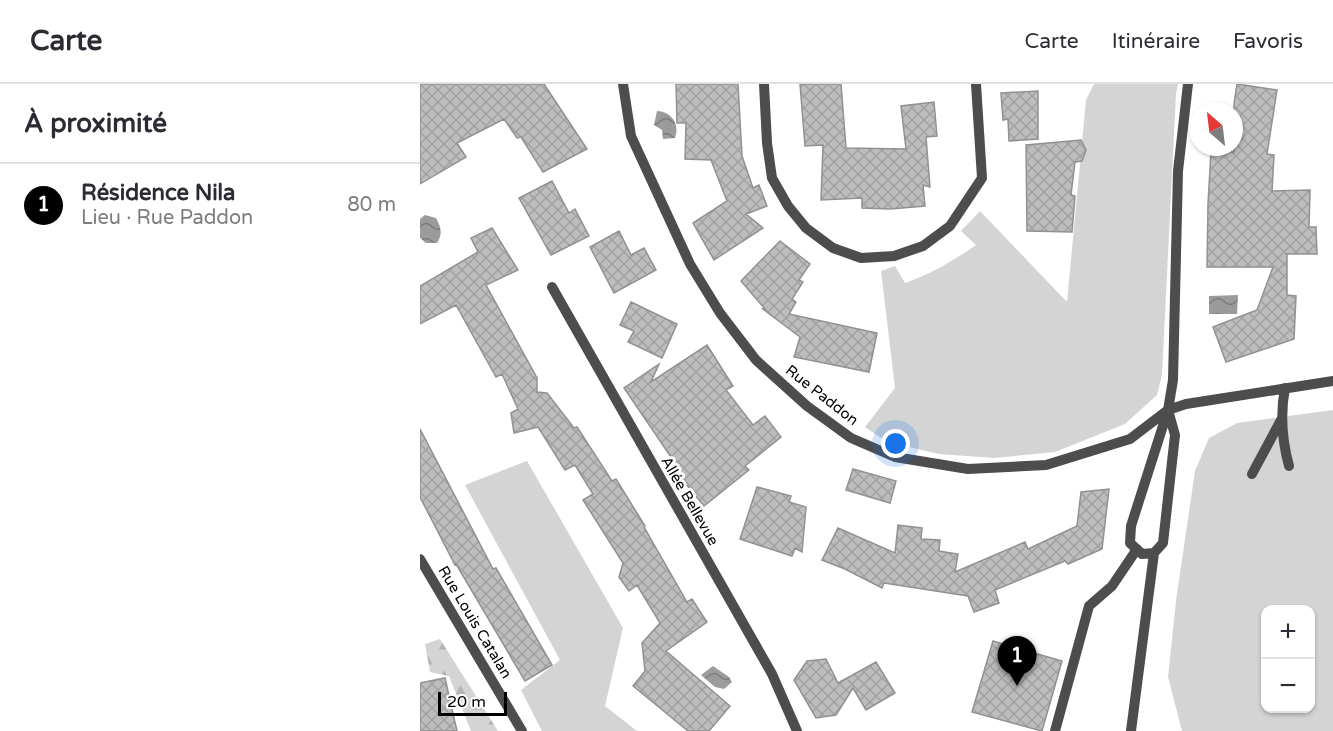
<!DOCTYPE html>
<html lang="fr">
<head>
<meta charset="utf-8">
<style>
  :root { --surface:#fff; --page:#f2f2f3; --text:#2b2b33; --muted:#7c7c81; --line:#e1e1e2; --accent:#000 }
  body { margin:0; font-family:"Varela Round",sans-serif; background:var(--page); color:var(--text) }
  .controls { position:absolute; right:18px; bottom:18px; display:grid; overflow:hidden; border-radius:12px; box-shadow:0 2px 4px #0004 }
  .controls button { width:54px; height:54px; display:grid; place-items:center; padding:0; border:0; border-bottom:2px solid var(--line); background:var(--surface); color:var(--text); font:30px sans-serif }
  .compass { position:absolute; left:769px; top:18px; width:54px; height:54px; border-radius:50%; background:var(--surface); box-shadow:0 2px 4px #0004; rotate:332deg }
  .scale { position:absolute; left:18px; bottom:15px; width:69px; box-sizing:border-box; padding-left:6px; border:3px solid #000; border-top:0; font-size:16px; line-height:21px; white-space:nowrap; color:#000; -webkit-text-stroke:4px #fff; paint-order:stroke }
  .you { position:absolute; left:476px; top:360px; width:21px; height:21px; margin:-15px; border:4px solid #fff; border-radius:50%; background:#1a73e8; box-shadow:0 0 0 9px #1a73e833 }
  .badge { display:grid; place-items:center; width:39px; height:39px; border-radius:50%; background:var(--accent); color:#fff; font-size:20px; font-weight:700 }
  .pin { position:absolute; translate:-50% -50px; filter:drop-shadow(0 2px 3px #0008) }
  .pin::after { content:''; position:absolute; top:32px; width:21px; height:18px; background:inherit; clip-path:polygon(0 0,100% 0,50% 100%) }
  .list { margin:0; padding:0; list-style:none }
  h2 { display:flex; justify-content:space-between; align-items:center; height:78px; margin:0; padding:0 24px; font-size:26px }
  h2 small { font-size:20px; font-weight:400; color:var(--muted) }
  .list li { display:grid; grid-template-columns:39px 1fr auto; gap:18px; align-items:center; box-sizing:border-box; height:84px; padding:0 24px; border-top:2px solid var(--line) }
  .list b { display:block; font-size:22px; white-space:nowrap }
  .list p { margin:0; font-size:20px; white-space:nowrap; color:var(--muted) }
  .list em { font-size:20px; font-style:normal; color:var(--muted) }
  .map { position:relative; flex:none; width:913px; height:647px; overflow:hidden }
  header { display:flex; align-items:center; gap:36px; box-sizing:border-box; height:84px; padding:0 30px; background:var(--surface); border-bottom:2px solid var(--line) }
  header strong { font-size:28px }
  nav { display:flex; gap:33px; margin-inline-start:auto; font-size:21px }
  main { display:flex }
  aside { flex:1; background:var(--surface) }
  .map>svg:first-child { display:block }
  .grass { fill:#d4d4d4; fill-rule:evenodd }
  .forest { fill:url(#forest-firs) }
  .water { fill:url(#water-waves) }
  .building { fill:url(#building-cross-hatch); stroke:#919191; stroke-width:1.5 }
  .lines { fill:none; stroke-linecap:round; stroke-linejoin:round }
  .minor { stroke:#4d4d4d; stroke-width:10 }
  .labels { text-anchor:middle; dominant-baseline:central; stroke-width:6; stroke-linejoin:round; paint-order:stroke }
  .street-label { font-size:15px; fill:#000; stroke:#fff }
</style>
</head>
<body>
<header>
<strong>Carte</strong>
<nav><a>Carte</a><a>Itinéraire</a><a>Favoris</a></nav>
</header>
<main>
<aside>
<h2>À proximité<small></small></h2>
<ul class="list">
<li><span class="badge">1</span><div><b>Résidence Nila</b><p>Lieu · Rue Paddon</p></div><em>80 m</em></li>
</ul>
</aside>
<div class="map">
<svg width="913" height="647" viewBox="0 0 913 647">
  <defs>
    <pattern id="forest-firs" width="22" height="20" patternUnits="userSpaceOnUse" patternTransform="scale(1.5)"><rect width="22" height="20" fill="#d4d4d4"/><path d="M5 1l3.5 6h-7zM16 11l3.5 6h-7z" fill="#b4b4b4"/></pattern>
    <pattern id="water-waves" width="16" height="10" patternUnits="userSpaceOnUse" patternTransform="scale(1.5)"><rect width="16" height="10" fill="#9b9b9b"/><path d="M0 5q4-4 8 0t8 0" fill="none" stroke="#7c7c7c"/></pattern>
    <pattern id="building-cross-hatch" width="8" height="8" patternUnits="userSpaceOnUse" patternTransform="scale(1.5)"><rect width="8" height="8" fill="#bdbdbd"/><path d="M0 0l8 8M0 8l8-8" fill="none" stroke="#a1a1a1"/></pattern>
  </defs>
  <rect width="100%" height="100%" fill="#fff"/>
  <!-- grass -->
  <path class="grass" d="M674,0H758L756,10L742,291L737,311L705,340L635,368L574,374L519,370L467,358L445,343L475,304L461,187L475,182L485,199C511,190 533,177 556,161L541,147L560,127L647,218L666,16Z
    M913,326V647H762L748,593L756,517L775,387L789,354L817,339ZM846,526H890V624H846Z
    M107,377L203,544L185,622L217,647H122L101,606L140,576L45,401Z"/>
  <!-- forest -->
  <path class="forest" d="M20,555L78,647H51L29,592L10,588L5,560Z"/>
  <!-- water -->
  <path class="water" d="M237,27C252,28 260,40 255,54L243,55L242,46L234,41Z
    M5,131L16,134C21,143 23,150 17,159H6L0,154V135Z
    M818,211L817,230H789V212Z
    M293,582L309,593L312,598L304,605L295,603L281,591Z"/>
  <!-- building -->
  <path class="building" d="M0,0H124L167,65L123,88L101,53L97,54L84,35L37,59L46,73L0,100Z
    M256,0H318L322,72L333,104L339,101L347,122L326,130L343,144L294,176L273,139L307,117L291,76L265,75L266,39H257Z
    M380,0H421L426,64L486,65L481,22L514,18L517,52L506,53L510,103L503,101L505,122L470,125L442,124V114L401,116L403,61L385,62Z
    M817,0L857,6L847,70L854,71L852,107L890,106L889,143H896L897,170H867V211L876,212L874,255L806,278L793,243L837,226L853,183H787L788,120L791,67L814,68V20Z
    M618,7V55L589,57L588,35L583,36L581,9Z
    M661,56L666,66L662,77L655,78L651,111L655,112L652,148L607,147L606,61Z
    M132,97L149,129L155,125L169,152L131,171L99,114Z
    M72,144L98,186L66,201L117,294V308L127,309L154,344L157,343L192,397L196,395L225,442L224,443L267,518L272,515L287,538L246,567L310,622L289,647H268L213,602L225,587L222,559L240,539L217,501L209,507L199,493L203,479L163,416L173,410L155,381L145,386L118,343L94,349L91,329L98,325L82,290L76,293L36,221L0,240V202L58,168L51,154Z
    M199,147L211,171L224,164L236,186L194,209L170,163Z
    M360,157L390,180L379,196L383,198L372,215L376,218L369,230L457,249L449,288L374,273L380,253L343,225H345L321,197Z
    M211,218L257,240L242,274L208,258L214,247L200,241Z
    M287,261L313,302L306,306L333,341L345,332L361,353L325,382L329,386L284,422L246,376L251,373L204,304L239,280L231,298Z
    M0,345L73,485L76,484L132,581L105,597L36,480L35,481L0,413Z
    M433,385L476,397L470,419L426,406Z
    M337,403L371,412L369,418L386,423L382,468L375,464L372,472L320,455Z
    M689,405L682,465L648,480L645,477L575,506L579,519L554,528L548,512L464,499L462,504L425,485L402,476L418,444L475,469L478,441L502,444L501,455L520,456L519,467L538,470L535,488L605,458L608,465L657,442L661,408Z
    M573,557L642,577L622,647L552,628Z
    M406,575L418,599L456,578L475,609L446,626L433,604L416,631L396,634L374,596L387,577Z
    M25,594L37,647H0V599Z"/>
  <g class="lines">
    <!-- minor -->
    <path class="minor" d="M203,0L211,52L270,180L300,229L336,276L387,322L431,354L475,373L548,385L626,381L710,355L748,326L766,320L913,297
      M344,0L347,59L352,94L368,122L386,144L413,164L441,174L474,172L503,162L530,142L562,94L556,0
      M132,203L352,590L377,647
      M865,304C860,330 862,356 869,382
      M748,326L755,351L743,459L734,469L722,470L710,459L711,442L748,326L753,296L758,87L768,0
      M832,390L861,336
      M0,475L102,647
      M635,647L669,522L692,502L717,465
      M711,647L734,469"/>
  </g>
  <g class="labels">
    <!-- street labels -->
    <g class="street-label">
      <text transform="translate(402 311) rotate(38)">Rue Paddon</text>
      <text transform="translate(270 417) rotate(60)">Allée Bellevue</text>
      <text transform="translate(55 538) rotate(59)">Rue Louis Catalan</text>
    </g>
  </g>
</svg>
<div class="controls">
<button>+</button>
<button>−</button>
</div>
<svg class="compass" viewBox="-18 -18 36 36"><path d="M0-13l5 13h-10z" fill="#e53935"/><path d="M0 13l5-13h-10z" fill="#7c7c81"/></svg>
<div class="scale">20 m</div>
<div class="you"></div>
<div class="pin badge" style="left:597px;top:602px">1</div>
</div>
</main>
</body>
</html>
